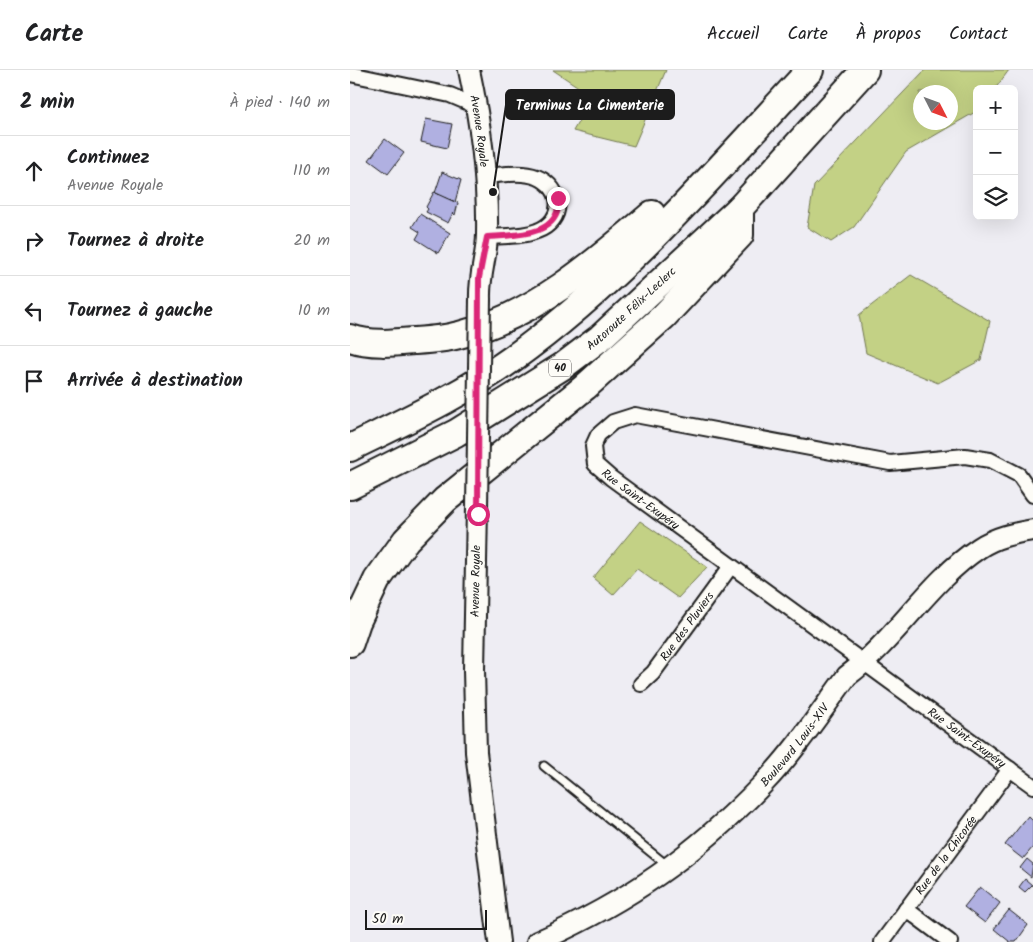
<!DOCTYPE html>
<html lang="fr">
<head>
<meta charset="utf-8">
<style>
  :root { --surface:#fff; --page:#f2f2f2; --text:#202124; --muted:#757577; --line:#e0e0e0 }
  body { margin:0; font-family:Kalam,sans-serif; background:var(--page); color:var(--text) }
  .controls { position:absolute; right:15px; top:15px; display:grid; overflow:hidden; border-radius:8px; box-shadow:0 5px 20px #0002 }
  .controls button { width:45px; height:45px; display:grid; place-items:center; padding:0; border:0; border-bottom:1px solid var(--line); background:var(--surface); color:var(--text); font:25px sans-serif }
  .compass { position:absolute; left:563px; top:15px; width:45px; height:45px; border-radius:50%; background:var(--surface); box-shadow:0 5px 20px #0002; rotate:132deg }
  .scale { position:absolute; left:15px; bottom:12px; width:122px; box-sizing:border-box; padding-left:5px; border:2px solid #1c1c1c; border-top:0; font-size:14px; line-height:18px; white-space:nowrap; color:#1c1c1c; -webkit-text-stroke:4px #fdfcf7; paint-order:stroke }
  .stop { position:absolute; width:15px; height:15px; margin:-11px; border:4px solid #db2777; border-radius:50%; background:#fff }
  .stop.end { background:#db2777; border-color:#fff; box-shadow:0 1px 5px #0008 }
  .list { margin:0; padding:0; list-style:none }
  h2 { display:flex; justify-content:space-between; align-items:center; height:65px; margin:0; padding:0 20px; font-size:21px }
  h2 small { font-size:16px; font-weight:400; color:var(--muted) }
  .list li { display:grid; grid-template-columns:32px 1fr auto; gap:15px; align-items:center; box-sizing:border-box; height:70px; padding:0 20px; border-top:1px solid var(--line) }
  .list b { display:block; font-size:19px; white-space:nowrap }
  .list p { margin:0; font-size:16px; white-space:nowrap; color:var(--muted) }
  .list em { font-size:16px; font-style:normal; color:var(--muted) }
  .icon { flex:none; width:28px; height:28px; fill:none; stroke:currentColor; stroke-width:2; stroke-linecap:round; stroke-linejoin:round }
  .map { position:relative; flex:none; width:683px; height:872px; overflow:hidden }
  header { display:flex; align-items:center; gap:30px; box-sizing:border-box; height:70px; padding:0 25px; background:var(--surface); border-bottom:1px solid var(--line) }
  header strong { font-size:24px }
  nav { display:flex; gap:28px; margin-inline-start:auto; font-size:18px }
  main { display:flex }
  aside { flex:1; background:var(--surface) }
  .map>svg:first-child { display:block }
  .green { fill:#c3d185; stroke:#707650; fill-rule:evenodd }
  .building { fill:#b0b0e1; stroke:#1c1c1c }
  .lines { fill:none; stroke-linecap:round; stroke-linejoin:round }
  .lane-casing { stroke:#1c1c1c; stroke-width:11 }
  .street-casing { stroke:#1c1c1c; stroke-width:18 }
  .secondary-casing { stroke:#1c1c1c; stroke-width:24 }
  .highway-casing { stroke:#1c1c1c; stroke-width:30 }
  .lane { stroke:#fdfcf7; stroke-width:7 }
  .street { stroke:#fdfcf7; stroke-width:14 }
  .secondary { stroke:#fdfcf7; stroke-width:20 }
  .highway { stroke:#fdfcf7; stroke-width:26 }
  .secondary-bridge-casing { stroke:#1c1c1c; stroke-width:24; stroke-linecap:butt }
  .secondary-bridge { stroke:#fdfcf7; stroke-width:20 }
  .route { stroke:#db2777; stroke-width:6 }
  .labels { text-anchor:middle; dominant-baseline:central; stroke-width:4; stroke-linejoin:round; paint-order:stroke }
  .shield { fill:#fdfcf7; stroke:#605f5e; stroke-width:1 }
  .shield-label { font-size:11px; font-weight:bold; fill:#1c1c1c }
  .street-label { font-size:12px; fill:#1c1c1c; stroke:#fdfcf7 }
  .leader { fill:none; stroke:#1c1c1c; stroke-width:2 }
  .callout-dot { fill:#1c1c1c; stroke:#fdfcf7; stroke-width:2 }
  .callout { fill:#1c1c1c; stroke:#1c1c1c; stroke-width:2 }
  .callout-label { font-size:14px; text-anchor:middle; font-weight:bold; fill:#fff }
</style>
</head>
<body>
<header>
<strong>Carte</strong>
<nav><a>Accueil</a><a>Carte</a><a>À propos</a><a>Contact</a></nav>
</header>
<main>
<aside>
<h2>2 min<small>À pied · 140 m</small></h2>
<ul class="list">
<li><svg class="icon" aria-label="ahead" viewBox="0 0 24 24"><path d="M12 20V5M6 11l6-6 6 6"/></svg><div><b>Continuez</b><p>Avenue Royale</p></div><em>110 m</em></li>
<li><svg class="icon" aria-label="right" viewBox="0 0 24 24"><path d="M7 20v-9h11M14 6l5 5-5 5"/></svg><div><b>Tournez à droite</b></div><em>20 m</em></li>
<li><svg class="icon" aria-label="left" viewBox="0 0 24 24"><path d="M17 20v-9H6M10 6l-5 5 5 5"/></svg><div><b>Tournez à gauche</b></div><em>10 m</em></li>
<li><svg class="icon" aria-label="arrive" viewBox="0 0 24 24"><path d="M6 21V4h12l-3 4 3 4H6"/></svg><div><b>Arrivée à destination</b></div></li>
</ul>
</aside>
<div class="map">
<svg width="683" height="872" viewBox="0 0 683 872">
  <rect width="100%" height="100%" fill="#eeedf3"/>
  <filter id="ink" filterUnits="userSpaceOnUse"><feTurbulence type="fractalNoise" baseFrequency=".02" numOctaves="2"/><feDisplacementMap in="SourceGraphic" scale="10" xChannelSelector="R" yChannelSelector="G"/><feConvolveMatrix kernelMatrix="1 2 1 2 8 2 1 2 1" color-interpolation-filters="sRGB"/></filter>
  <g filter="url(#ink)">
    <!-- green -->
    <path class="green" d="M203,0H316L284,76L223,61L238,35L233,20Z
      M575,0H659L645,19H627V41L556,82L504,157L481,172L457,157L464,116ZM600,22V52H570V22Z
      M561,205L640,251L631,290L588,313L516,283L509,245Z
      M290,451L357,497L328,528L287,499L263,525L243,508Z"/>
    <!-- building -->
    <path class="building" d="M76,49L102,54L97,78L71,72Z
      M35,69L54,83L38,104L19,90Z
      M92,102L111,110L105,132L85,123Z
      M84,122L108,133L105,145L103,143L98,153L76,142L78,139L76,137Z
      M70,144L100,163L88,183L66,169L70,162L62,157Z
      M678,746L683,751V777L673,789L655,775Z
      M677,789L683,794L681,807L670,798Z
      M675,809L682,815L675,822L669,817Z
      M630,817L650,833L635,853L614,837Z
      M659,840L678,855L666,872H660L644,859Z"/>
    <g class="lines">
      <!-- lane casing -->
      <g class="lane-casing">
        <path id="lane" d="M194,696L318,796"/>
      </g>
      <!-- street casing -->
      <g class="street-casing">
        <g id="street">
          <path d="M0,4L100,25L126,36"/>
          <path d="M133,106C151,105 170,101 187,107C214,118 215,151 187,161C172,167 153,166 137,167"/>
          <path id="s1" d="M683,425L669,405L640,390L615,386L540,393L285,345L263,352L248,365L243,376L245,394L261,408L683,716"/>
          <path id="s2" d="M291,614L303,603L381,496"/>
          <path d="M556,839L600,872"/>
          <path id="s3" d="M532,872L660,699"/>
        </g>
      </g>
      <!-- secondary casing -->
      <g class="secondary-casing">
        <g id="secondary">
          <path id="s4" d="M119,0C130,51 138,111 137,164C137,187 129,204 130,229"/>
          <path d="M127,437L124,600L126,682L149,872"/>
          <path id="s5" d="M187,872C277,832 344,786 413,714C444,682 470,643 497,606C546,570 578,512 629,478C645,467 665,463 683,460"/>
        </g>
      </g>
      <!-- highway casing -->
      <g class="highway-casing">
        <g id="highway">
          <path d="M0,268C21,275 42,273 64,271C79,270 95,269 109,265C184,246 245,193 302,144"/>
          <path d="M0,378C55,351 112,325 162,289C275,208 366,101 460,0"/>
          <path id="s6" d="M0,416L106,363L213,296L250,268L390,138L515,0"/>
          <path d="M0,573L7,552L27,510L56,470L95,430L235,317L314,246L390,165V138"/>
        </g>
      </g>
      <!-- lane -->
      <use href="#lane" class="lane"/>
      <!-- street -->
      <use href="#street" class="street"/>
      <!-- secondary -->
      <use href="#secondary" class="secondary"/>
      <!-- highway -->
      <use href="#highway" class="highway"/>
      <!-- secondary-bridge casing -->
      <g class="secondary-bridge-casing">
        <path id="secondary-bridge" d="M127,437L130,229"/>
      </g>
      <!-- secondary-bridge -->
      <use href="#secondary-bridge" class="secondary-bridge"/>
    </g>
  </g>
  <g class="lines" filter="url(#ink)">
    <!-- route -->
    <path class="route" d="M128,444L129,208L137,167C163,165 213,167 208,128"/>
  </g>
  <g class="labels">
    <!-- shield labels -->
    <rect class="shield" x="199" y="289.5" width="22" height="17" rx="4"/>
    <g class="shield-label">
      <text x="210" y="298">40</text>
    </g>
    <!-- street labels -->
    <g class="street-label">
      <text stroke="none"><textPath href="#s4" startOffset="62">Avenue Royale</textPath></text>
      <text stroke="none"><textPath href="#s6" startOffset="334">Autoroute Félix-Leclerc</textPath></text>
      <text stroke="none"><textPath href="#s1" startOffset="548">Rue Saint-Exupéry</textPath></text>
      <text transform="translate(126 511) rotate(-89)">Avenue Royale</text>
      <text stroke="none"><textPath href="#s2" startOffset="74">Rue des Pluviers</textPath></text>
      <text stroke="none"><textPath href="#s1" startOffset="952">Rue Saint-Exupéry</textPath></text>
      <text stroke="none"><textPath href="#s5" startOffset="328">Boulevard Louis-XIV</textPath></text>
      <text stroke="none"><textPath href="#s3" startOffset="108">Rue de la Chicorée</textPath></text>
    </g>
  </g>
  <!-- callouts -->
  <path class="leader" d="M143 122L156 35"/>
  <circle class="callout-dot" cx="143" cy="122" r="5"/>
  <rect class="callout" x="156" y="20" width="168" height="29" rx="5"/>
  <g class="callout-label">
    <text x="240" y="40">Terminus La Cimenterie</text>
  </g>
</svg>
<div class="controls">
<button>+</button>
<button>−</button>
<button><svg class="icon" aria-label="layers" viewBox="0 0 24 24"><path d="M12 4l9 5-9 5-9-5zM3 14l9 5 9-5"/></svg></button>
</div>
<svg class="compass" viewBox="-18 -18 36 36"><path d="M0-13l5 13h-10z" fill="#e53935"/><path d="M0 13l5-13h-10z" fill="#757577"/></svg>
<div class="scale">50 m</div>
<div class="stop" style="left:128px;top:444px"></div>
<div class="stop end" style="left:208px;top:128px"></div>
</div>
</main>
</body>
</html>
